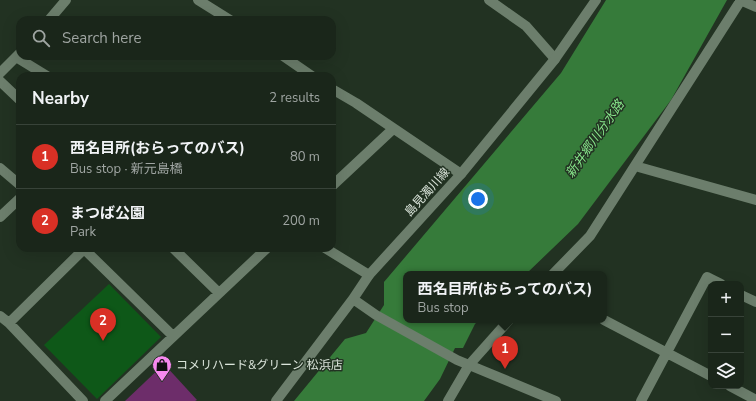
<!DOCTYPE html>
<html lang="en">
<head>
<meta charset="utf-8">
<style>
  :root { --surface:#1a261a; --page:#273227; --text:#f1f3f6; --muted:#9fa5a2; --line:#384339; --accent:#d93025 }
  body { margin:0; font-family:"Nunito Sans","Noto Sans JP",sans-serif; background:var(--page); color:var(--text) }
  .controls { position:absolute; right:12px; bottom:12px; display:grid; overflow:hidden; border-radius:8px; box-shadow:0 4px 16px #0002 }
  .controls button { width:36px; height:36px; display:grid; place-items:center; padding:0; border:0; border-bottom:1px solid var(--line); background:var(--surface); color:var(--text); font:20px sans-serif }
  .you { position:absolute; left:478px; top:199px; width:14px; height:14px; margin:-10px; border:3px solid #fff; border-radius:50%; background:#1a73e8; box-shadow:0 0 0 6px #1a73e833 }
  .badge { display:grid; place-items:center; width:26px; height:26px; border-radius:50%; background:var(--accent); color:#fff; font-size:13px; font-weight:700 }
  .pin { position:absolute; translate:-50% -33px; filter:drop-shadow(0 1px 2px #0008) }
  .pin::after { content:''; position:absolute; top:21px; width:14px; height:12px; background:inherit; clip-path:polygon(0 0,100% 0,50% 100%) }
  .popup { position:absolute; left:403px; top:271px; width:204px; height:52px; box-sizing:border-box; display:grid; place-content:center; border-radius:8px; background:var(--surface); filter:drop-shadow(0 1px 3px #0005); font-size:13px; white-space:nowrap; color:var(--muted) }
  .popup b { font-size:15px; color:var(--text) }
  .popup::after { content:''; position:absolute; left:50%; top:100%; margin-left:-8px; border:8px solid transparent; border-top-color:var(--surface) }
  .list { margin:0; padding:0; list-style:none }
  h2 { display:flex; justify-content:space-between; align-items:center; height:52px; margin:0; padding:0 16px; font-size:17px }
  h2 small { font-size:13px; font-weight:400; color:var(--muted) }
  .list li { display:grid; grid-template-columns:26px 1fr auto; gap:12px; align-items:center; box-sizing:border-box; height:64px; padding:0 16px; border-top:1px solid var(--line) }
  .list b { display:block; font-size:15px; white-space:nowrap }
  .list p { margin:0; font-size:13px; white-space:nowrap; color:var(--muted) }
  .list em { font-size:13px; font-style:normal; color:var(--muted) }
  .icon { flex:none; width:22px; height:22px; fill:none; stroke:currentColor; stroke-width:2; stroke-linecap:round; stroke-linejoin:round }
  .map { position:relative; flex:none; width:756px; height:401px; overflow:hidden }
  .search { position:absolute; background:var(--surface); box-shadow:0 4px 16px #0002; left:16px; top:16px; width:320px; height:44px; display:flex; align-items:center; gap:10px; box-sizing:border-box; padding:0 14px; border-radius:12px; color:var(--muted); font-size:15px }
  .panel { position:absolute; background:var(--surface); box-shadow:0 4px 16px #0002; left:16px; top:72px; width:320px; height:180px; border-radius:12px }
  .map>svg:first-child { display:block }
  .green { fill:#0e5818 }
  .water { fill:#367b3a }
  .building { fill:#6d2d6a }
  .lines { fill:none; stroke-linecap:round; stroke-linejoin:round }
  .street { stroke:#6c7e6c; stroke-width:10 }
  .secondary { stroke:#6c7e6c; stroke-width:10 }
  .labels { text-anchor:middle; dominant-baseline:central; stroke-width:3; stroke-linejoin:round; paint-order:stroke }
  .street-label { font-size:12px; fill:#dae4da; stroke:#223222 }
  .poi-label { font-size:12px; fill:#dae4da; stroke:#223222; text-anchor:start }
  .water-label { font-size:13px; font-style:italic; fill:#86e289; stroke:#223222 }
</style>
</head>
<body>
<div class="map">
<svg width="756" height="401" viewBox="0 0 756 401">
  <rect width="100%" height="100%" fill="#223222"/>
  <!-- green -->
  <path class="green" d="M109,284L161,337L97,399L44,345Z"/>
  <!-- water -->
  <path class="water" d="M606,0H727L671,100L578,224L526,274H406V320H479L475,324L463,348H455L440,379L424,401H294L345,339L366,333L384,305V282L561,73Z"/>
  <!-- building -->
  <path class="building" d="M164,364L197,400L195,401H125Z"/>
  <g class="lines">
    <!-- street -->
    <path class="street" d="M198,0L230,20
      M489,0L526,26L555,59
      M740,0L756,7
      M49,20L66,0
      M283,56L312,76
      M16,57L47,76
      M0,73L20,53
      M0,81L20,100
      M332,89L356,103L461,174
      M635,166L756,200
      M0,168L20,185
      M332,186L393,129
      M0,217L20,198
      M83,248L173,336
      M173,248L219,293
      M325,248L369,275
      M553,274L590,236L741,0
      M741,295L756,302
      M0,316L9,323L83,401
      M604,320L711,376
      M9,323L84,249
      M730,386L756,400
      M105,401L267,248
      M448,401L469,365L509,320
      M641,401L707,277L721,284"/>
    <!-- secondary -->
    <path class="secondary" d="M353,299L376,315L457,360L556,401
      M276,401L353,299L369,275L461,174L555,59L596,0"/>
  </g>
  <!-- icons -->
  <defs>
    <g id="shop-pin" transform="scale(1)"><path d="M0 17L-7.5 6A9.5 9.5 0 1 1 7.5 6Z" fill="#f689ee" stroke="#223222"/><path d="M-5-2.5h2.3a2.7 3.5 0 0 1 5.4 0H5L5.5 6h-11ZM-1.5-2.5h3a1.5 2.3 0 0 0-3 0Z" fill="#111"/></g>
  </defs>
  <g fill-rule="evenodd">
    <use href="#shop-pin" x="162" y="365"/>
  </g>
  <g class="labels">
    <!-- street labels -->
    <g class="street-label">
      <text transform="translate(427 192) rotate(-48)">島見濁川線</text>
    </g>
    <!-- poi labels -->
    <g class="poi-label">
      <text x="176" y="365">コメリハード&amp;グリーン 松浜店</text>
    </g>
    <!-- water labels -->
    <g class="water-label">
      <text transform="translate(595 139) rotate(-55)">新井郷川分水路</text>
    </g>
  </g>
</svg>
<div class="controls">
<button>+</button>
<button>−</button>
<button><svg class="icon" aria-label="layers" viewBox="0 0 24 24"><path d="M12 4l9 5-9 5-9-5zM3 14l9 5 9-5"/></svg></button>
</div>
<div class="you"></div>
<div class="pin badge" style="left:505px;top:369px">1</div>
<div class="popup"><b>西名目所(おらってのバス)</b>Bus stop</div>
<div class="pin badge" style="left:103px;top:341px">2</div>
<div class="search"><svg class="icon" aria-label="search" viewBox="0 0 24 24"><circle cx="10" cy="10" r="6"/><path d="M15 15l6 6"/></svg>Search here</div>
<section class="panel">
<h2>Nearby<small>2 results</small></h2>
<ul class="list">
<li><span class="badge">1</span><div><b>西名目所(おらってのバス)</b><p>Bus stop · 新元島橋</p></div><em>80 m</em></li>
<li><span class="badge">2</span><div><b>まつば公園</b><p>Park</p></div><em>200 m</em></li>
</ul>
</section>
</div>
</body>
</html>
